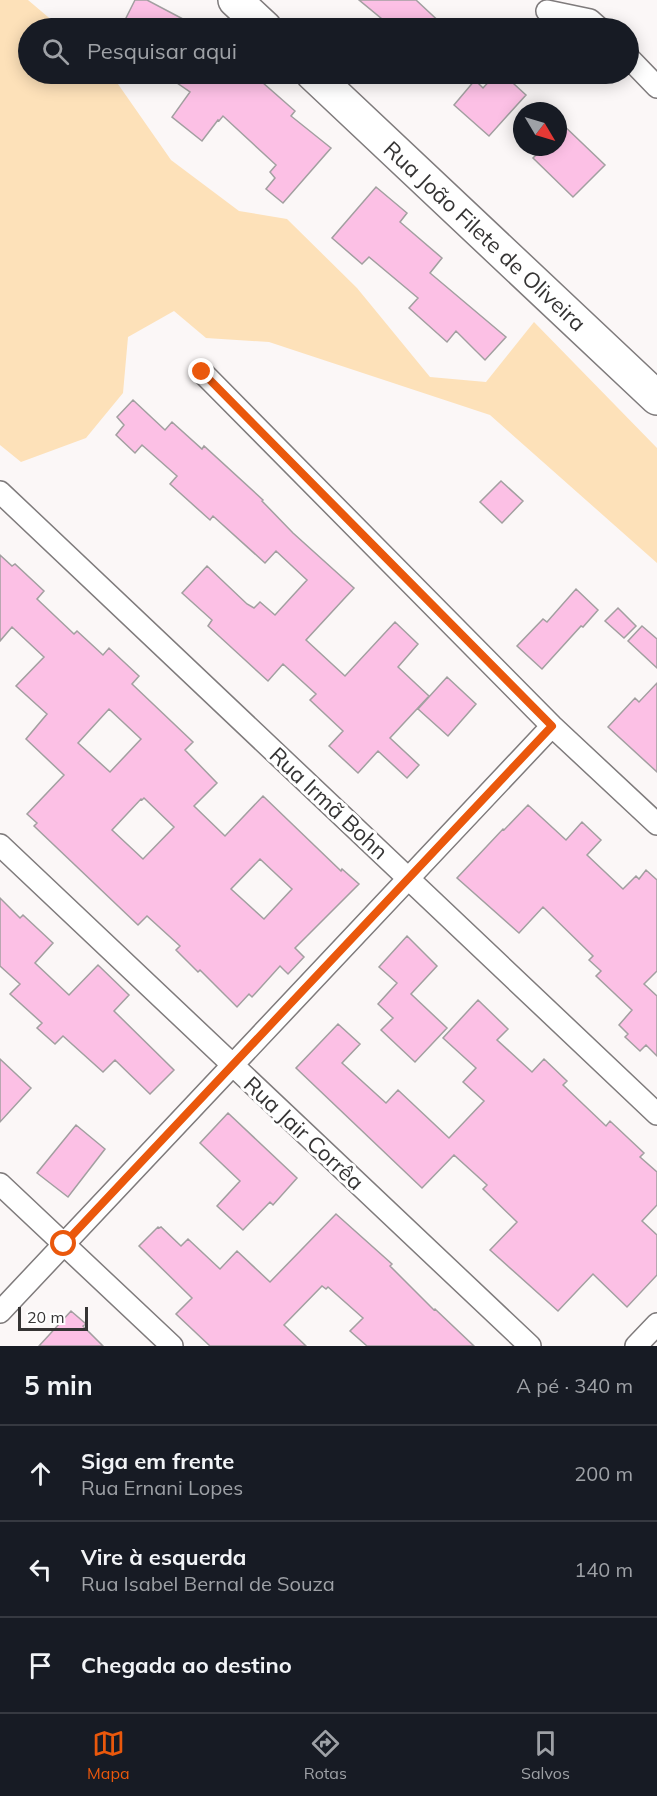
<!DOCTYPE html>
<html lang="pt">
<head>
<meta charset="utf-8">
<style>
  :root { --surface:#171b24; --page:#20242c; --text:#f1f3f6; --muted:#9ea1a6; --line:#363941; --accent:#ea580c }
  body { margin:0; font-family:Mulish,sans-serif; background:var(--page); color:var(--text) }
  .compass { position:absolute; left:513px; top:102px; width:54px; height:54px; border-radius:50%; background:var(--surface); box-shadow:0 3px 15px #0003; rotate:128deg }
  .scale { position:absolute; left:18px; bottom:15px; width:70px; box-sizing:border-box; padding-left:6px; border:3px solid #353434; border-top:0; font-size:16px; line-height:21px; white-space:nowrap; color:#353434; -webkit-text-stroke:4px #fff; paint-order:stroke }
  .stop { position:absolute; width:18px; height:18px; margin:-14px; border:4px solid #ea580c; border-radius:50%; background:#fff }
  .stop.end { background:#ea580c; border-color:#fff; box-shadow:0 2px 6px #0008 }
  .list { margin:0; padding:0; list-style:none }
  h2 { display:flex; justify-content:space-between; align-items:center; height:78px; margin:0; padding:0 24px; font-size:26px }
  h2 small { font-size:20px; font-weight:400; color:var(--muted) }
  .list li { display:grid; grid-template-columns:39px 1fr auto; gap:18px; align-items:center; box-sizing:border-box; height:96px; padding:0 24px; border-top:2px solid var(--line) }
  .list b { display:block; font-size:22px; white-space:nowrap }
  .list p { margin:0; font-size:20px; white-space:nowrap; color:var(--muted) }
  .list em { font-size:20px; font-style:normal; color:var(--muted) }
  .icon { flex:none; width:33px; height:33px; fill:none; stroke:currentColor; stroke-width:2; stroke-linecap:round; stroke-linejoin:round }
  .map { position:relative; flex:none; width:657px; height:1346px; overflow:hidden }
  .search { position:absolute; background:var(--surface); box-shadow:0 3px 15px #0003; left:18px; right:18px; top:18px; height:66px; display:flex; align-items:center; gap:15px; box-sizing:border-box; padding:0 21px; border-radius:33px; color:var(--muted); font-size:22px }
  .sheet { height:366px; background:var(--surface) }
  nav { display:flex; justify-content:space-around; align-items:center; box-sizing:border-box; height:84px; border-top:2px solid var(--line); background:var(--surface); font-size:16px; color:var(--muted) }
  nav a { display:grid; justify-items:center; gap:3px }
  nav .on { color:var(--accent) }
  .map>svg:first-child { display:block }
  .green { fill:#fde1b9 }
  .building { fill:#fcc0e5; stroke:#a29fa0; stroke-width:1.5; fill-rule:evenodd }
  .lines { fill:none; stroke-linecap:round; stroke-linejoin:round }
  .minor-casing { stroke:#7f7b7c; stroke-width:24 }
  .primary-casing { stroke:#7f7b7c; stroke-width:36 }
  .minor { stroke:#fff; stroke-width:21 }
  .primary { stroke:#fff; stroke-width:33 }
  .route { stroke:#ea580c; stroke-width:8 }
  .labels { text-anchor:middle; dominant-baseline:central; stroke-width:6; stroke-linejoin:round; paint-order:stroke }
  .street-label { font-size:22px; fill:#353434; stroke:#fff }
</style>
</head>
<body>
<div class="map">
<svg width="657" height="1346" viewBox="0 0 657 1346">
  <rect width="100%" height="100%" fill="#fbf7f7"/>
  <!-- green -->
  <path class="green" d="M0,0H28L61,28H28V74H111L171,160L239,211L287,219L357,288L430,377L486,382L534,322L657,448V563L490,415L269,342L206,338L174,311L128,337L123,393L86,438L21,462L0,445Z"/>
  <!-- building -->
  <path class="building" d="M135,0H147L200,28H121Z
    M359,0H416L446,28H393Z
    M164,74H253L295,111L291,116L331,148L283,203L266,189L275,178L270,172L276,165L223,116L219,121L218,120L202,141L172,117L190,92Z
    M496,74H503L526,95L489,136L454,105L475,80L483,88Z
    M558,120L605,165L573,197L533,158L544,147H558Z
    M376,187L407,213L400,222L442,258L430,273L506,337L485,360L456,331L447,342L409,308L418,298L369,257L362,264L332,238Z
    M133,400L165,430L172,422L202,449L204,446L263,500L262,501L293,533L354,588L306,640L345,676L395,622L418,644L398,667L429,696L390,738L419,765L407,778L378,751L358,773L329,746L343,731L310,700L316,694L283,664L268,681L208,626L212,620L182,593L207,566L247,604L254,608L260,602L275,615L307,580L276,551L265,563L213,516L210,520L170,484L177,476L142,445L135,453L116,435L124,425L117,417Z
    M501,481L523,501L502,523L480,502Z
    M0,555L12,566L15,564L44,591L37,599L74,634L77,631L103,655L109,648L139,676L132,684L193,742L185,750L217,783L194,806L225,836L263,796L341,871L342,869L359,884L295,948L304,957L288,974L280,966L252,997L249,994L237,1007L200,970L198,972L176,950L180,946L147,916L138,925L34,826L37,823L27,814L64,775L26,739L47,714L16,686L44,657L12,627L0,641ZM109,709L141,739L110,772L78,743ZM144,798L174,827L143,859L112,830L141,799L142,800ZM260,859L292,889L264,919L231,889Z
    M576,589L598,610L583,627L581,626L542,669L517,646L543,619L547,622Z
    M618,608L636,626L624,638L605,621Z
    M642,626L657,639V668L628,641Z
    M447,677L476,704L448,736L418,709Z
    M657,683V772L608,727L635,698L639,702Z
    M528,805L566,840L582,822L601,840L587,855L623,889L636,876L639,879L646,870L657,880V971L644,984L657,996V1056L646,1045L640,1051L625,1037L628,1034L619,1025L632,1010L596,976L601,971L589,960L593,956L543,907L519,933L457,878L503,829L504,830Z
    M0,898L20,918L23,915L53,943L35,963L69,995L98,965L129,995L114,1011L174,1070L150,1094L115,1060L103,1072L63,1036L55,1044L37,1028L42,1023L10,994L20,984L0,966Z
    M407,936L437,966L411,994L447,1028L415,1062L381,1030L393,1018L378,1004L397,983L379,967Z
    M478,1000L508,1029L497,1040L532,1072L544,1059L567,1081L563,1085L606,1126L610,1121L644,1153L640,1157L657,1172V1205L642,1221L657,1235V1275L627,1307L593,1274L558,1311L490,1250L517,1222L483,1189L487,1185L454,1155L422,1188L296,1068L338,1024L360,1044L342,1063L386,1103L398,1090L449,1138L484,1101L463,1082L476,1068L443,1038Z
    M0,1059L31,1088L0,1122Z
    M228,1113L297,1178L273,1205L270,1202L243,1230L217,1206L240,1181L200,1143Z
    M76,1125L105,1149L68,1197L37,1173Z
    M336,1214L392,1264L390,1266L434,1310L435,1309L474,1346H367L350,1331L363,1318L328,1287L326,1289L322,1286L284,1325L306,1346H210L176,1314L192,1298L139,1246L158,1227L159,1228L161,1227L181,1246L188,1239L220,1269L237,1251L270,1282Z
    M71,1311L86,1324L83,1326L103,1346H39Z"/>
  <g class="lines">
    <!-- minor casing -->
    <g class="minor-casing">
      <path id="minor" d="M547,11L590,20L599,28
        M628,57L657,87
        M202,372L552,726L657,824
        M0,492L657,1114
        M0,845L530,1346
        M0,1184L172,1346
        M0,1312L552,726
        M636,1346L657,1324"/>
    </g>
    <!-- primary casing -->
    <g class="primary-casing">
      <path id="primary" d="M235,0L265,28
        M313,74L657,398"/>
    </g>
    <!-- minor -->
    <use href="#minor" class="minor"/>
    <!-- primary -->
    <use href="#primary" class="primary"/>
  </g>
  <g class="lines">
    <!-- route -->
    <path class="route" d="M64,1244L552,726L202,372"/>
  </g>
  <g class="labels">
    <!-- street labels -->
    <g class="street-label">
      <text transform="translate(485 236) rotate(43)">Rua João Filete de Oliveira</text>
      <text transform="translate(329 803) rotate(43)">Rua Irmã Bohn</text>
      <text transform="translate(304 1133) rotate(43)">Rua Jair Corrêa</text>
    </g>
  </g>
</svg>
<svg class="compass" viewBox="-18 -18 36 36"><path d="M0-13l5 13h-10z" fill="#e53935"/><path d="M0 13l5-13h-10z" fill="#9ea1a6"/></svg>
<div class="scale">20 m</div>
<div class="stop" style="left:64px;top:1244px"></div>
<div class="stop end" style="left:202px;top:372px"></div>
<div class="search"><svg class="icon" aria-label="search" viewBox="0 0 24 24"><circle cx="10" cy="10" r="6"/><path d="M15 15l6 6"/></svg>Pesquisar aqui</div>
</div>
<section class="sheet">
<h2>5 min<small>A pé · 340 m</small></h2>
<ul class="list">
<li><svg class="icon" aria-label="ahead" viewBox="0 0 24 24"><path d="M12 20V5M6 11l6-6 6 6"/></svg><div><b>Siga em frente</b><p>Rua Ernani Lopes</p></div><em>200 m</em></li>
<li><svg class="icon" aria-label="left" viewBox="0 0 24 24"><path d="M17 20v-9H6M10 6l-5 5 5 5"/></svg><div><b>Vire à esquerda</b><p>Rua Isabel Bernal de Souza</p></div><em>140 m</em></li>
<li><svg class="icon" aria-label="arrive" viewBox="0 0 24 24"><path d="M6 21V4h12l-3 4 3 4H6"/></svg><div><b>Chegada ao destino</b></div></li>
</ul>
</section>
<nav>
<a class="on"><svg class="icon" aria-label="map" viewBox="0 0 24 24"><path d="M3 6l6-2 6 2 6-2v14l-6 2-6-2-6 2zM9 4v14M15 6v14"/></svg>Mapa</a>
<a><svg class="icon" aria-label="directions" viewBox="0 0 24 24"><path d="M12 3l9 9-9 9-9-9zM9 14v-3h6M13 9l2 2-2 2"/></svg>Rotas</a>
<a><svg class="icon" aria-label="saved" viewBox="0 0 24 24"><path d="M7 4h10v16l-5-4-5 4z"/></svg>Salvos</a>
</nav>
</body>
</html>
